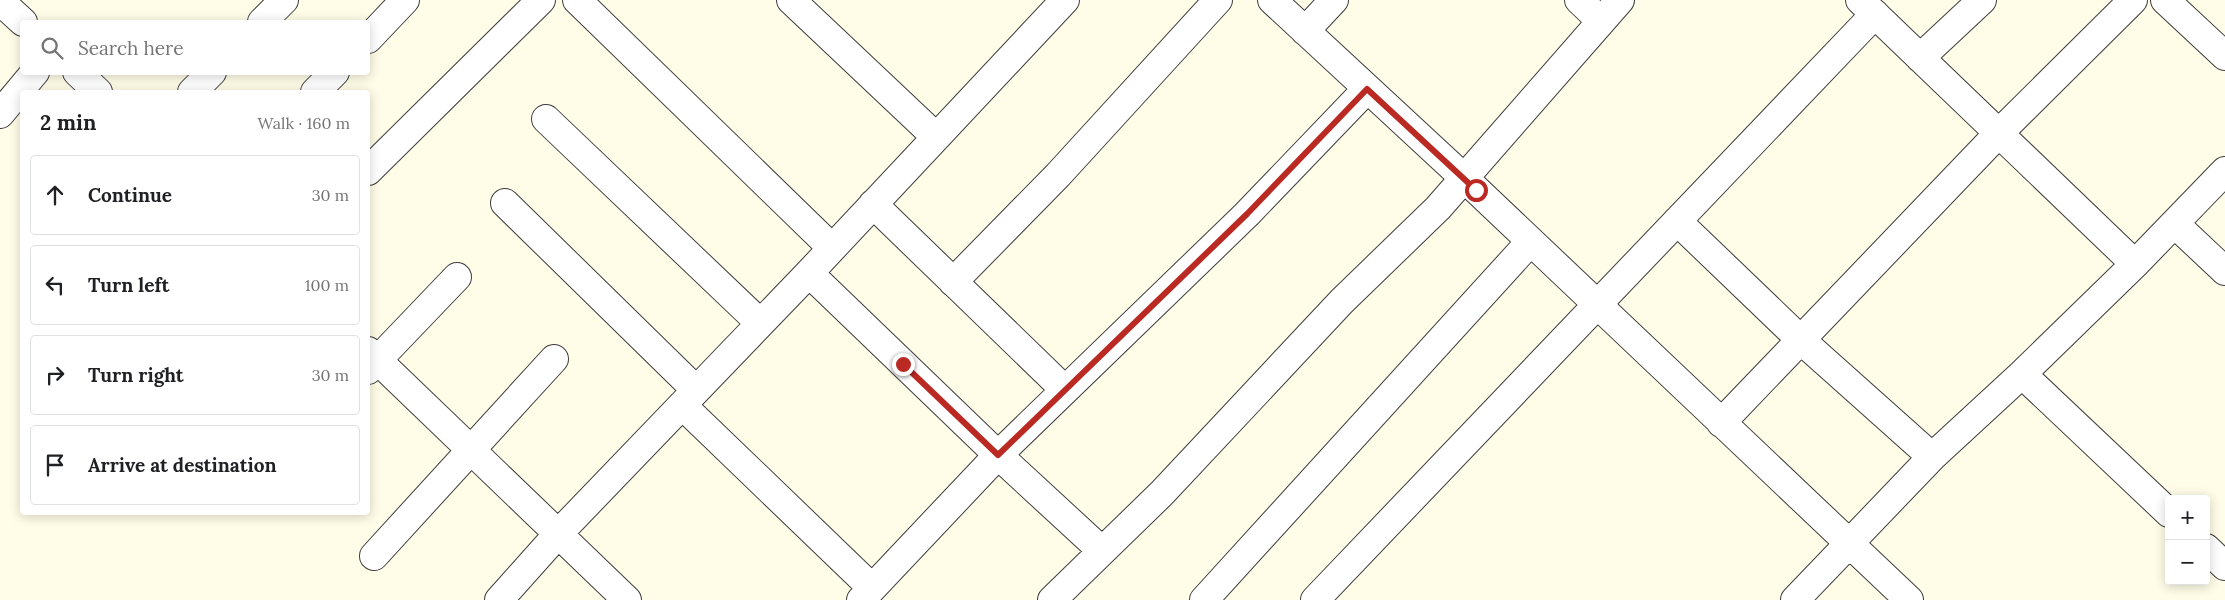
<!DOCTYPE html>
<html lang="en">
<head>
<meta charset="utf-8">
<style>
  :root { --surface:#fff; --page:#f2f2f2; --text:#202124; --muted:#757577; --line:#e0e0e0 }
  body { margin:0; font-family:Lora,serif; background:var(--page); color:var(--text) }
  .controls { position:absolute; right:15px; bottom:15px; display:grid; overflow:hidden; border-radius:5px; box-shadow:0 2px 12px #0003 }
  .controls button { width:45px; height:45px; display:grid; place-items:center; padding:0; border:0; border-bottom:1px solid var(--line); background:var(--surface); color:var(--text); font:25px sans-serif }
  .stop { position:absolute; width:15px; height:15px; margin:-11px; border:4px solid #ba2922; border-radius:50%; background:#fff }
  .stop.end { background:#ba2922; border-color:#fff; box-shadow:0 1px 5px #0008 }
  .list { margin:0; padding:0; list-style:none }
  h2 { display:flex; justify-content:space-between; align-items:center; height:65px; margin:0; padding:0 20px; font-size:21px }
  h2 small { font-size:16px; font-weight:400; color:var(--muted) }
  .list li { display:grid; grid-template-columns:32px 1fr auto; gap:15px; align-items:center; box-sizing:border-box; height:80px; margin:0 10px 10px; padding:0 10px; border:1px solid var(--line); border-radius:5px }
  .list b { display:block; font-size:19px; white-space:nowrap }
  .list em { font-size:16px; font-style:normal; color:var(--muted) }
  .icon { flex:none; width:28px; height:28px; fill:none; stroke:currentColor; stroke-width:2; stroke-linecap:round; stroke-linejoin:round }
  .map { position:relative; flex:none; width:2225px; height:600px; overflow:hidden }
  .search { position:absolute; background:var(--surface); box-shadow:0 2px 12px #0003; left:20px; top:20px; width:350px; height:55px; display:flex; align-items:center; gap:12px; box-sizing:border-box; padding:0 18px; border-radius:5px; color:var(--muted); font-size:19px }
  .panel { position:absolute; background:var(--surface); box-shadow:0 2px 12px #0003; left:20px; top:90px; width:350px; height:425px; border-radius:5px }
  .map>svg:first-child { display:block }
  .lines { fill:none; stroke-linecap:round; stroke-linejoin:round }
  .minor-casing { stroke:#3d3d3d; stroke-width:30 }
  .minor { stroke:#fff; stroke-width:28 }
  .route { stroke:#ba2922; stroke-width:6 }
</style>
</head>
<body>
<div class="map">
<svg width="2225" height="600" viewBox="0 0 2225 600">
  <rect width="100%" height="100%" fill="#fffce7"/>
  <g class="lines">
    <!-- minor casing -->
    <g class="minor-casing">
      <path id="minor" d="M577,0L832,248
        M791,0L935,136
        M1272,0L1463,177L1909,600
        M1579,0L1600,20
        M1860,0L2135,264
        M2165,0L2225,56
        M0,1L23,22
        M262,22L284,0
        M1305,31L1334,0
        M368,39L405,0
        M1920,58L1982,0
        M77,72L98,92
        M192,92L212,72
        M315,92L335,72
        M0,114L35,72
        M546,119L760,323
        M368,171L541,0
        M505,203L696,390
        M873,204L1065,390
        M1677,221L1801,340L1932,457
        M2175,224L2225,271
        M809,273L998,455L1101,550
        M953,282L1058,175L1218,0
        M368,351L627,600
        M368,370L457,277
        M2022,374L2169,513
        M682,405L872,588
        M1721,423L1998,134L2133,0
        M2206,548L2225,566
        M374,556L554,359
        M499,600L558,534L809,273L1065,0
        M861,600L998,455L1247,214L1367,89
        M1052,600L1162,493L1342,301L1438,208L1620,0
        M1204,600L1530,242
        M1315,600L1875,14
        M1795,600L1932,457L2022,374L2135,264L2225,171"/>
    </g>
    <!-- minor -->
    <use href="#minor" class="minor"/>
  </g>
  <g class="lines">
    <!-- route -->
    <path class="route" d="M903,364L998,455L1247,214L1367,89L1476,190"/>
  </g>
</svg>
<div class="controls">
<button>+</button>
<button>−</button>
</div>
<div class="stop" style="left:1476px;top:190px"></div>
<div class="stop end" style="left:903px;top:364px"></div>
<div class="search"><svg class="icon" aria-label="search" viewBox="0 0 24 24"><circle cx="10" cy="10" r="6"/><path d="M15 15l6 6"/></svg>Search here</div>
<section class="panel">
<h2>2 min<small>Walk · 160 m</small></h2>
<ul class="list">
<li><svg class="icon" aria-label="ahead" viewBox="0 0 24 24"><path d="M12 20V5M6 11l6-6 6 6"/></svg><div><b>Continue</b></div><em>30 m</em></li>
<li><svg class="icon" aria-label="left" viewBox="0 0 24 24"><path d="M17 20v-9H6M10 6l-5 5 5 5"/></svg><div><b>Turn left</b></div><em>100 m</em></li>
<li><svg class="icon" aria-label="right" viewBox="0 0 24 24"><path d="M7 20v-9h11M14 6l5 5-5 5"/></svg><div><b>Turn right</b></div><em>30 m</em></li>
<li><svg class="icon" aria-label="arrive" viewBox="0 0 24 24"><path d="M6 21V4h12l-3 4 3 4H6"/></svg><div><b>Arrive at destination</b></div></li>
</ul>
</section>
</div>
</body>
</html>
